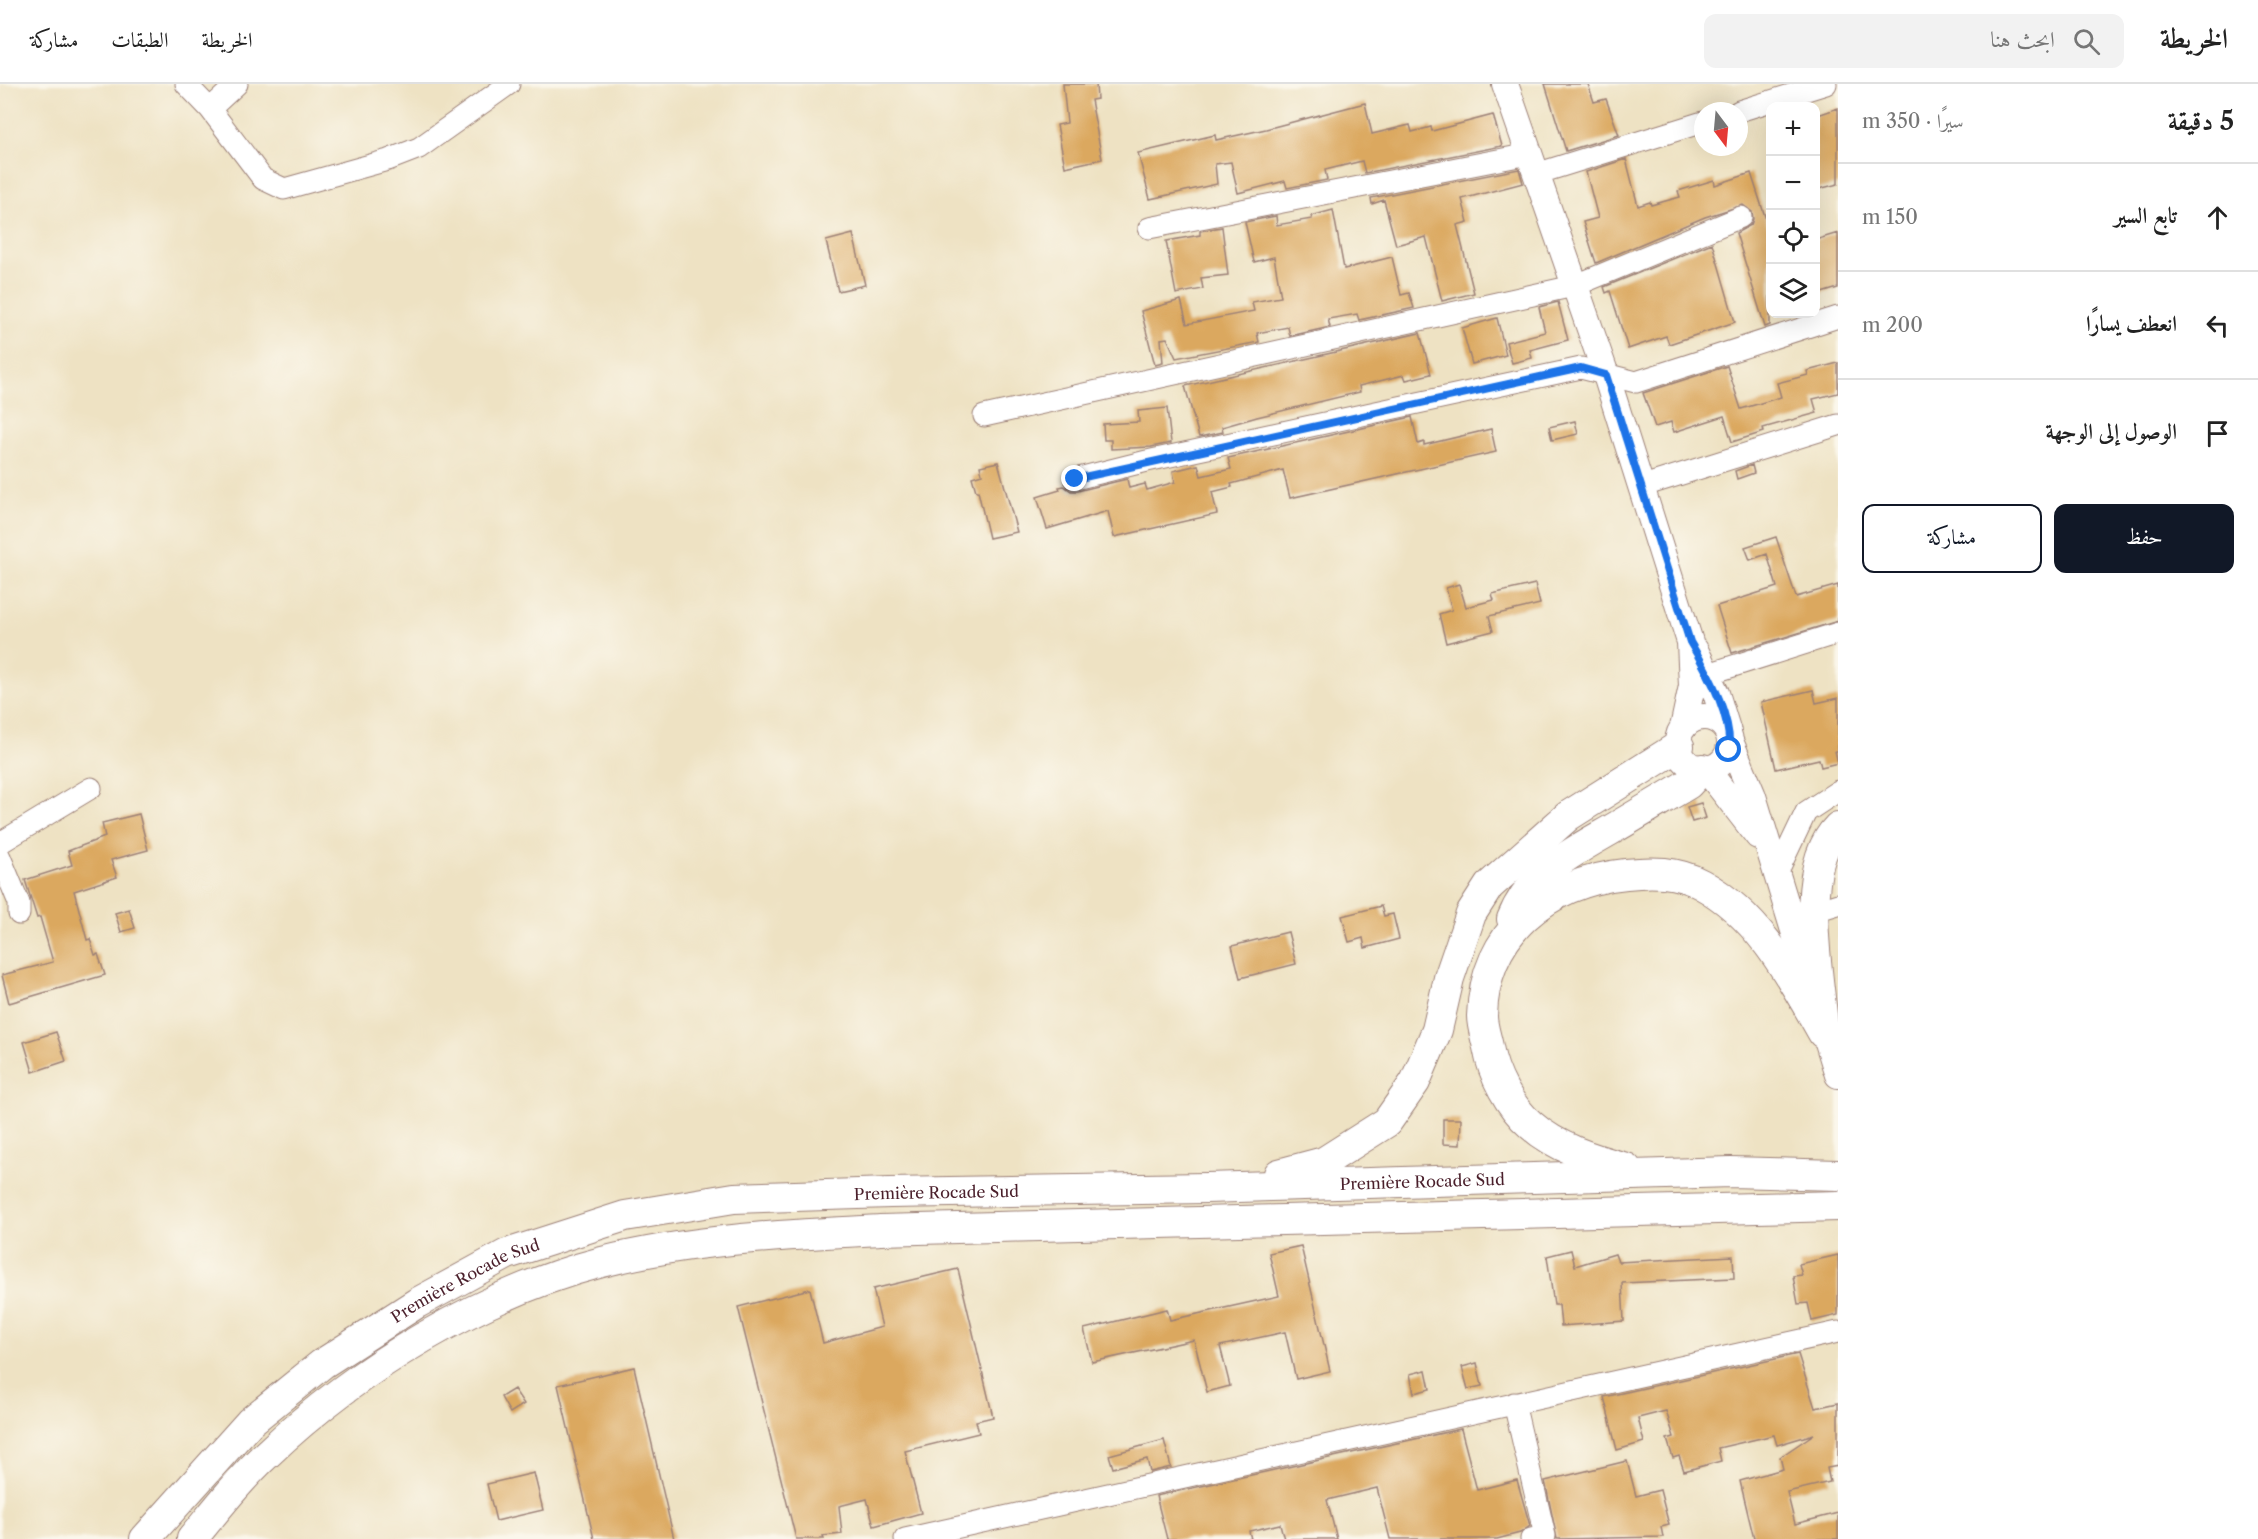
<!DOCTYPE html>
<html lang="ar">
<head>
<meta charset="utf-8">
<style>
  :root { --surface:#fff; --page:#f2f2f2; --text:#222; --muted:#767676; --line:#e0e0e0; --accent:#111827 }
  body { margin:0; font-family:"Libre Caslon Text",Amiri,serif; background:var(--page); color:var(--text); direction:rtl }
  .controls { position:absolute; right:18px; top:18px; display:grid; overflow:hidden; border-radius:12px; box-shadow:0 6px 24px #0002 }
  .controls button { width:54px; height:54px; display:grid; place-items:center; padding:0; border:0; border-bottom:2px solid var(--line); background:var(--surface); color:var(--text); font:30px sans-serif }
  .compass { position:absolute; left:1694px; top:18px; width:54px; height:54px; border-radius:50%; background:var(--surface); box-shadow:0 6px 24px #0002; rotate:164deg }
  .stop { position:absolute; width:18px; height:18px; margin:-14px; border:4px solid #1a73e8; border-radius:50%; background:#fff }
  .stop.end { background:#1a73e8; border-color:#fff; box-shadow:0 2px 6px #0008 }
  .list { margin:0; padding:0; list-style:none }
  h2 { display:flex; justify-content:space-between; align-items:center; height:78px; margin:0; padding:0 24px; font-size:26px }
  h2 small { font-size:20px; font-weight:400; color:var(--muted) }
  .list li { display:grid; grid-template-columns:39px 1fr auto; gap:18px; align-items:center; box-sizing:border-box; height:108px; padding:0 24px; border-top:2px solid var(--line) }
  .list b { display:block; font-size:22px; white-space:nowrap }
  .list em { font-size:20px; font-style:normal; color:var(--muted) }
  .actions { display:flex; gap:12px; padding:18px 24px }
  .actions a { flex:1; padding:14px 0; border:2px solid var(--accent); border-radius:12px; text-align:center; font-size:21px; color:var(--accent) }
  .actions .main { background:var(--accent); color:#fff }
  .icon { flex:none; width:33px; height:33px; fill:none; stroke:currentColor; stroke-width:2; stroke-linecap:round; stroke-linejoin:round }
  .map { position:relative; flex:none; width:1838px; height:1455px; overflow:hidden; direction:ltr }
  header { display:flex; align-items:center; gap:36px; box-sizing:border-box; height:84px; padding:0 30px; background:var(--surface); border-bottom:2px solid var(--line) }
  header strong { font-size:28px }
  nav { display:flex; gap:33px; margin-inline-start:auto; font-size:21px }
  .search { width:420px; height:54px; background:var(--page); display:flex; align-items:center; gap:15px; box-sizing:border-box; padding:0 21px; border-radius:12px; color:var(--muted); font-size:22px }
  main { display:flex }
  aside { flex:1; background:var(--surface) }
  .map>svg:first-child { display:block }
  .building { fill:#dba85f }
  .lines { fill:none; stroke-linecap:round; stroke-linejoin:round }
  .minor-casing { stroke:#9c8077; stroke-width:23 }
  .major-casing { stroke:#9c8077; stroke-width:28 }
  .highway-casing { stroke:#9c8077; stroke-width:32 }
  .minor { stroke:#fff; stroke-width:21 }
  .major { stroke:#fff; stroke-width:26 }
  .highway { stroke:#fff; stroke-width:30 }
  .route { stroke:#1a73e8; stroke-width:8 }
  .labels { text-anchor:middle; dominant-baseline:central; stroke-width:6; stroke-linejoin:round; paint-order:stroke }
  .street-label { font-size:16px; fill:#4a1f2b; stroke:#fbf7ec }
</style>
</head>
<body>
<header>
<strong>الخريطة</strong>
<div class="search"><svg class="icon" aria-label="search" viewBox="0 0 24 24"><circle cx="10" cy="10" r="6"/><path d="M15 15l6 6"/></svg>ابحث هنا</div>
<nav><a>الخريطة</a><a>الطبقات</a><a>مشاركة</a></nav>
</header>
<main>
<aside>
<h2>5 دقيقة<small>سيرًا · 350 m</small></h2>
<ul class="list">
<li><svg class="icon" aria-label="ahead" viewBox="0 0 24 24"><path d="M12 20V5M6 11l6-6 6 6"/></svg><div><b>تابع السير</b></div><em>150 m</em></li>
<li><svg class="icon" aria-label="left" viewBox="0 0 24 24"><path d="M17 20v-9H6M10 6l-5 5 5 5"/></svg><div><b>انعطف يسارًا</b></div><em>200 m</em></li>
<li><svg class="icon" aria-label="arrive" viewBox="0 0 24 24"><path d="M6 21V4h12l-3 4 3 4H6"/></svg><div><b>الوصول إلى الوجهة</b></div></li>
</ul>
<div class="actions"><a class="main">حفظ</a><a>مشاركة</a></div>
</aside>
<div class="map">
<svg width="1838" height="1455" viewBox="0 0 1838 1455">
  <rect width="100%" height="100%" fill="#fbf7ec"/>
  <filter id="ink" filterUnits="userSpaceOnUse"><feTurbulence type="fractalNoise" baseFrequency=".0167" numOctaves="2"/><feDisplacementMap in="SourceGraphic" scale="12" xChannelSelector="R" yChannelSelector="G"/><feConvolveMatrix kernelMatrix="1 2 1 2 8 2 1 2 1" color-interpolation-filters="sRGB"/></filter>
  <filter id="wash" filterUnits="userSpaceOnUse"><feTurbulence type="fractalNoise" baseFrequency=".008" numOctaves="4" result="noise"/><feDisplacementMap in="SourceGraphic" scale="24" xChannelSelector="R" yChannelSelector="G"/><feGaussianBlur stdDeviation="1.35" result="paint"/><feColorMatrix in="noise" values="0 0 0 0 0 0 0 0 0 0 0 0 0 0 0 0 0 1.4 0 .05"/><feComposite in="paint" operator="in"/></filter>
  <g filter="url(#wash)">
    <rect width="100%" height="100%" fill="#eee2c3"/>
    <g id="blocks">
      <!-- building -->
      <path class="building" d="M1063,0H1096L1097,15L1091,16L1102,75L1065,83L1057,41L1067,39Z
        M1545,0H1588L1594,18L1606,15L1619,51L1566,67Z
        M1365,19L1372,50L1410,41L1412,48L1431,43L1432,47L1493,31L1502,62L1365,89L1362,77L1325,86L1327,96L1287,104L1285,97L1238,109L1231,78L1215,80L1217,100L1150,115L1138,69L1215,51L1216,56L1266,45Z
        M1838,24V100L1815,106V32Z
        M1626,75L1638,122L1650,118L1651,121L1680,113L1678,107L1714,96L1715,101L1751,89L1770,148V241L1765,243L1736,149L1751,141L1753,135L1752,128L1743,121L1705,133L1596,179L1583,138L1598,134L1586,88Z
        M1519,85L1523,99L1462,115L1468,138L1457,141L1474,209L1442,217L1426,153L1396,161L1384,116L1372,120L1371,114Z
        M1333,126L1344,185L1392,173L1401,211L1409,209L1414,224L1359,236L1357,230L1328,235L1330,243L1290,252L1288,243L1257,249L1259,258L1176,274L1167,254L1161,255L1163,279L1155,281L1141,227L1181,216L1187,240L1254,227L1252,218L1281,213L1274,173L1254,178L1245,138L1276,132L1277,141L1312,135L1311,132Z
        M1222,143L1228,191L1201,194L1203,205L1176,210L1166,157L1200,151V147Z
        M1838,149V204L1815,211V156Z
        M853,150L865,201L838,207L826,157Z
        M1712,159L1735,238L1669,260L1666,252L1628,265L1610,207L1606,209L1604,203Z
        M1558,218L1568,256L1530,266L1532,274L1512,279L1506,258L1545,248L1539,223Z
        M1497,234L1506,271L1472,280L1462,244Z
        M1420,249L1431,290L1406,296L1404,291L1359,302L1360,308L1257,333L1222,343L1223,348L1199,353L1185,302Z
        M1838,279V309L1813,315L1817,329L1763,344L1764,348L1732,358L1724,332L1674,348L1671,338L1655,343L1643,309L1727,282L1741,325L1781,313L1777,299L1808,291L1807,287Z
        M1167,324L1171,359L1151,363L1111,365V356H1104L1103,340L1139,338L1138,327Z
        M1412,333L1418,360L1424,358V361L1491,345L1496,368L1290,414L1283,386L1231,400L1232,403L1212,408L1217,430L1114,453L1108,427L1047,445L1037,413L1060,406L1059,403L1064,402L1071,407H1078L1127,395L1129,404L1145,400L1147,406L1175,398L1173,387L1198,381L1201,392L1231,385L1228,374Z
        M1575,337L1578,350L1552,356L1549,343Z
        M998,378L1017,448L989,454L978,407H976L972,393L982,390L980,382Z
        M1752,381L1754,389L1737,395L1735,387Z
        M1776,453L1796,513L1838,501V537L1732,569L1717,522L1777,503L1767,470L1750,476L1745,463Z
        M1459,500L1466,523L1494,516L1492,510L1535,500L1540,520L1489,532L1493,547L1446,559L1439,530L1452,526L1446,504Z
        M1813,606L1816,619L1838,614V667H1835L1838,679L1821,683L1819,675L1776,685L1761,618Z
        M1701,719L1706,734L1692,738L1687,723Z
        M139,730L148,766L111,776L117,793L74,807L87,856L90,855L95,871L98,870L105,891L9,919L2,891L53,878L40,833L37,834L25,796L72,781L68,767L105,753L102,739Z
        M1381,822L1384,832L1393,830L1399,855L1365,864L1363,854L1349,858L1342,832Z
        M129,825L135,844L121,848L115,829Z
        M1288,848L1296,880L1240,894L1232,862Z
        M56,948L66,977L33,988L24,958Z
        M1443,1035H1461L1460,1061L1443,1060Z
        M1301,1162L1330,1287L1296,1295L1285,1248L1220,1262L1230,1302L1207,1308L1194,1256L1092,1278L1084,1245L1167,1225L1170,1236L1279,1212L1269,1169Z
        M1571,1166L1575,1182L1615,1170L1618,1178L1733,1172L1734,1194L1622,1199L1624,1237L1561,1242L1559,1221H1554L1547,1172Z
        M1838,1171V1231L1812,1237L1808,1219L1798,1220L1793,1192L1802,1191L1799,1180Z
        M958,1185L993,1333L976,1337L979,1349L905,1367L921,1429L874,1442L867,1415L839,1422L842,1450L823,1452L824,1455H796L738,1223L810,1205L823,1259L882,1243L873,1205Z
        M1798,1270L1815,1324L1838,1319V1382L1827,1384L1830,1398L1787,1408L1795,1440L1838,1429V1455H1754L1740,1397L1783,1385L1780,1373L1814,1350L1777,1361L1774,1351L1718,1364L1721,1377L1684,1387L1679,1372L1673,1374L1667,1355L1674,1353L1666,1327L1638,1334L1644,1358L1617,1366L1604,1313Z
        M1477,1279L1482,1302L1468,1305L1462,1283Z
        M634,1283L674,1455H594L558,1301Z
        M1426,1286L1430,1305L1414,1309L1410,1290Z
        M514,1305L524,1320L510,1329L501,1313Z
        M1461,1345L1477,1406L1517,1396L1530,1442L1520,1449L1497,1455H1390L1377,1404L1327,1416L1337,1455H1284L1280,1440L1249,1447L1251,1455H1167L1156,1412Z
        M1164,1356L1171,1383L1150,1388L1147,1375L1113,1384L1109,1371Z
        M1627,1377L1636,1412L1660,1406L1669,1441L1661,1443L1663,1453L1557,1455L1545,1397Z
        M534,1389L543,1426L496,1437L487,1400Z"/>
    </g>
  </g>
  <g filter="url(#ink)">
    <use href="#blocks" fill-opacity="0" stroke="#9c8077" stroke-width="1.5"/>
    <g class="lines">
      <!-- minor casing -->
      <g class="minor-casing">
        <path id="minor" d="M186,0L210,25L263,95L284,105L388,76L419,64L509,0
          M210,25L237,0
          M1739,27L1826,0
          M1536,90L1703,38
          M1149,144L1529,70
          M984,332L1574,202L1741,133
          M1075,395L1147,377L1581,284L1636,298L1838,233
          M1643,402L1838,341
          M1708,590L1838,549
          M0,759L91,704
          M0,773L19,819V830
          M1776,791L1806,728L1838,707
          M1815,827L1838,820
          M1514,1319L1545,1452L1531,1455
          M905,1455L1838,1248"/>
      </g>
      <!-- major casing -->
      <g class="major-casing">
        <path id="major" d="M1505,0L1606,291L1690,558L1692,602L1683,644
          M1695,566L1716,609L1728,648
          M1678 659a26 26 0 1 1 52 0a26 26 0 1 1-52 0Z
          M1730,657L1753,712L1838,991
          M1706,685L1758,752"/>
      </g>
      <!-- highway casing -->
      <g class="highway-casing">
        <g id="highway">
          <path d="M1512,835C1530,790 1569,770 1609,747C1635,732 1661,716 1688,700L1702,685"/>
          <path d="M1823,940C1818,886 1797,784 1838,743"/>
          <path d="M1626,1084C1593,1075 1557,1064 1531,1041C1509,1022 1493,991 1488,963C1486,953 1482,942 1482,932C1484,849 1547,798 1626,790C1652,787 1677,787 1701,800C1760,832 1791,893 1823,949"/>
          <path d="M1279,1090L1324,1078L1387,1038L1415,998L1437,946L1449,894L1471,830L1489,802L1568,732L1679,662"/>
          <path id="s1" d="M145,1455L250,1338L322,1280L417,1219L507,1170L625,1132L734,1114L890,1109L1207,1104L1731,1088L1838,1091"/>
          <path d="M192,1455C216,1426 239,1396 267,1370C356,1285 482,1209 602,1178C693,1155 786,1151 880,1146L1838,1122"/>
        </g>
      </g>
      <!-- minor -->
      <use href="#minor" class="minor"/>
      <!-- major -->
      <use href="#major" class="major"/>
      <!-- highway -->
      <use href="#highway" class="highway"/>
    </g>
  </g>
  <g class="lines" filter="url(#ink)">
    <!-- route -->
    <path class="route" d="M1075,395L1581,284L1606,291L1690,558C1707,586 1732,633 1729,666"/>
  </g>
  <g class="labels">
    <!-- street labels -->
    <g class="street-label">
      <text stroke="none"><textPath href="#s1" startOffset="1388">Première Rocade Sud</textPath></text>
      <text stroke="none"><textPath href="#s1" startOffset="902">Première Rocade Sud</textPath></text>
      <text stroke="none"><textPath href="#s1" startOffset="416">Première Rocade Sud</textPath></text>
    </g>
  </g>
</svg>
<div class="controls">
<button>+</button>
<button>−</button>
<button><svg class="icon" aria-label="locate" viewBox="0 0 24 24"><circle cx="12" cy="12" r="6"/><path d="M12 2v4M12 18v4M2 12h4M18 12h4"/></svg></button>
<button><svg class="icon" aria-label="layers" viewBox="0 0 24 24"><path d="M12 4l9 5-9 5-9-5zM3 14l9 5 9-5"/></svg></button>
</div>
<svg class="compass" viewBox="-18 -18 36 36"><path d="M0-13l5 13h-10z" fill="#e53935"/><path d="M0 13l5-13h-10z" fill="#767676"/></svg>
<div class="stop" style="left:1729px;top:666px"></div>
<div class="stop end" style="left:1075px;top:395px"></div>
</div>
</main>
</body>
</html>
